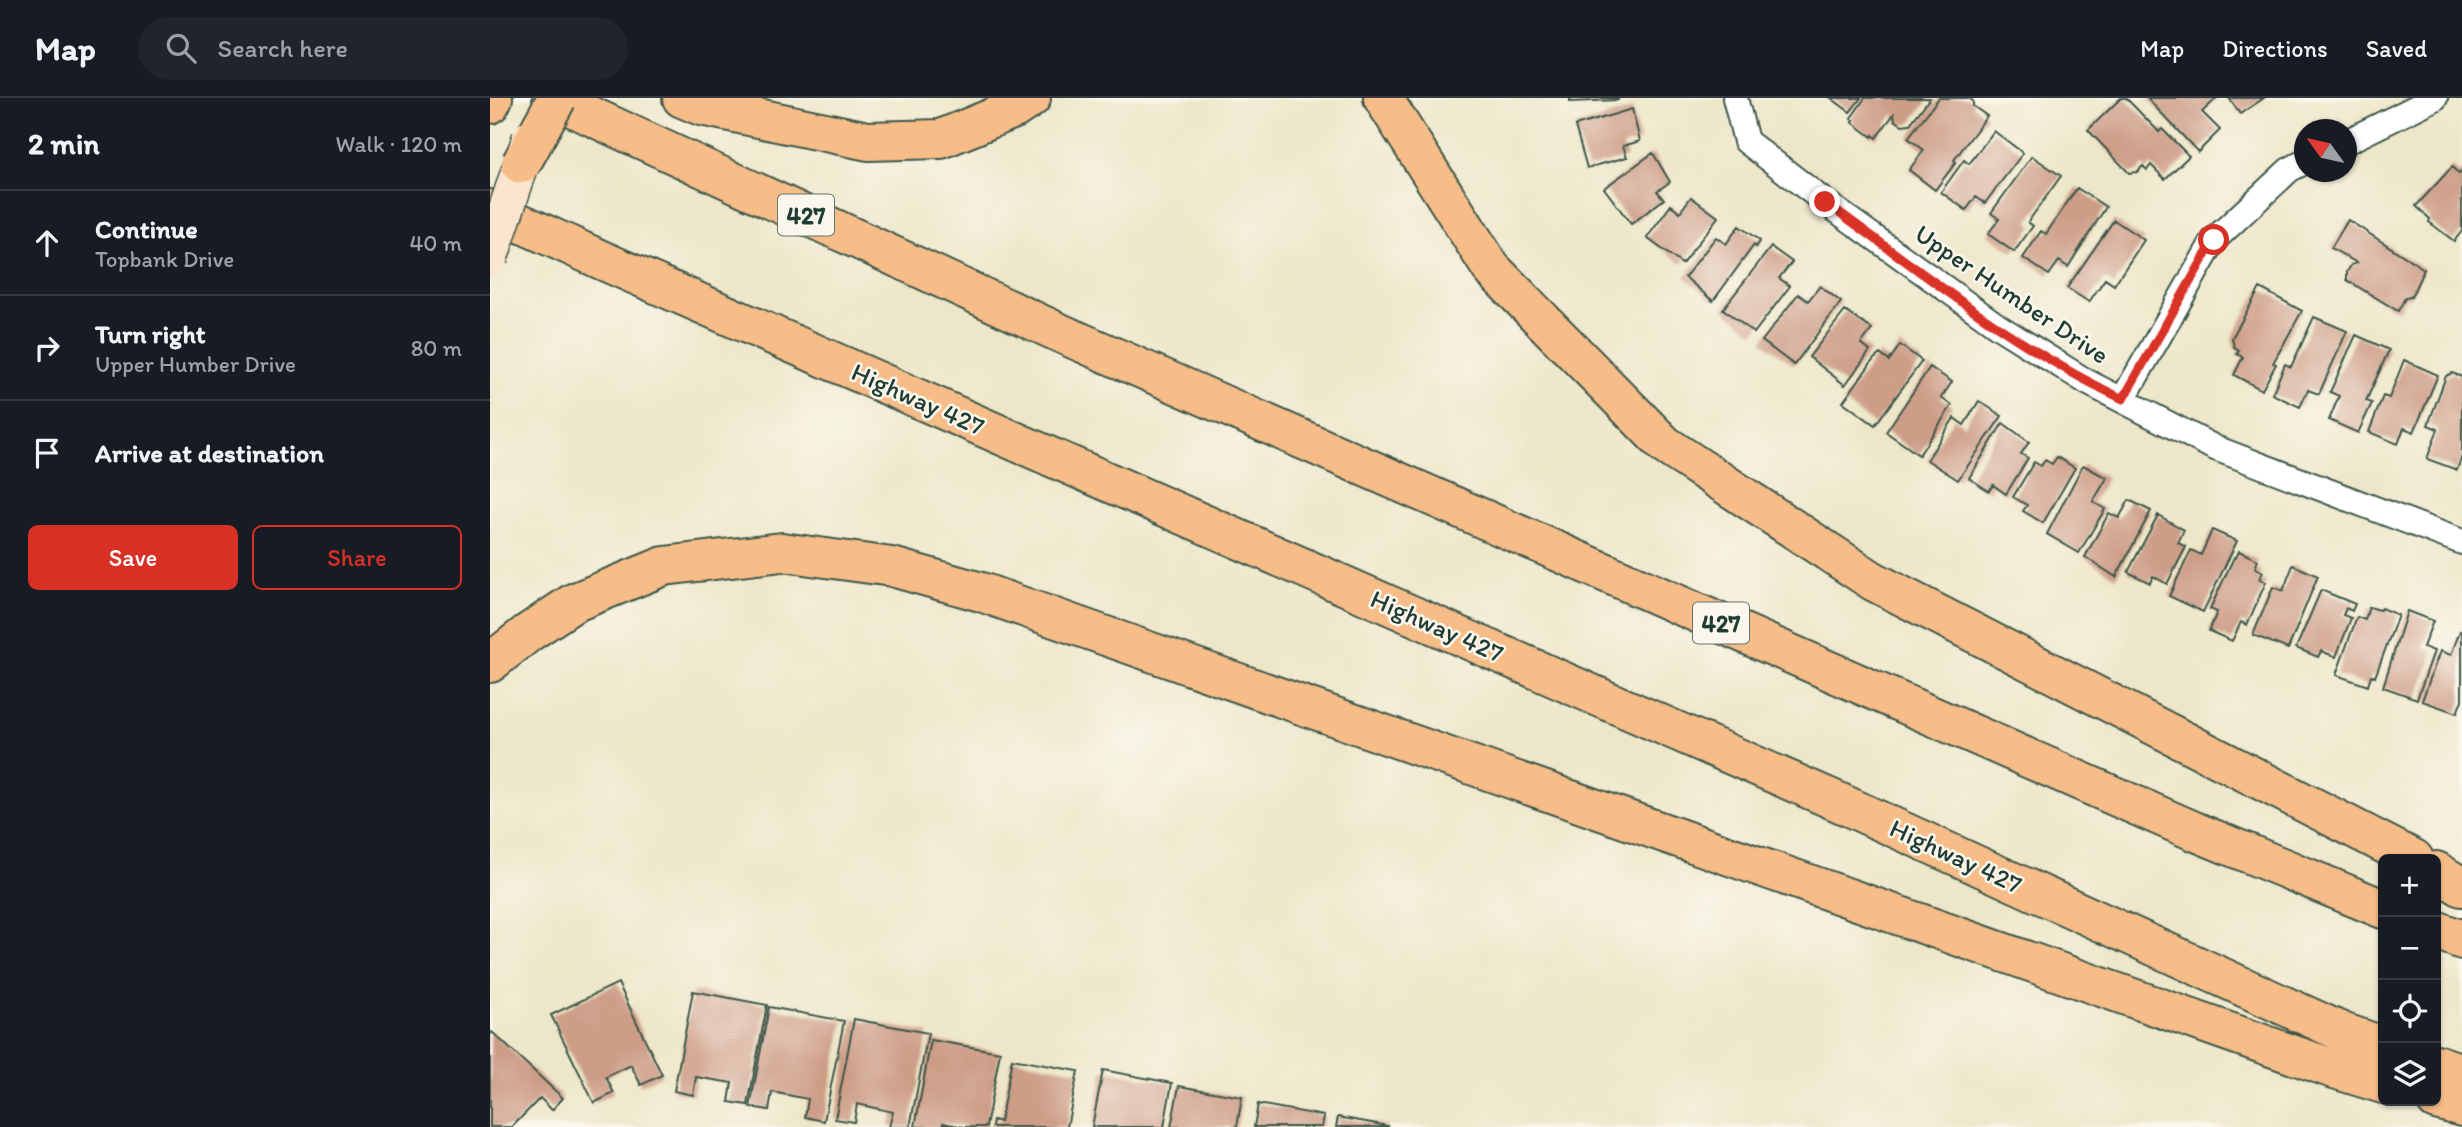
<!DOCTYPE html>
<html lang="en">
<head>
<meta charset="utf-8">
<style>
  :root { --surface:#171b24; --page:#20242c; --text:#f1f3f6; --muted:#9ea1a6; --line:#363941; --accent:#d93025 }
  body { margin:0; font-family:Itim,sans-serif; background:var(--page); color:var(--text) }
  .controls { position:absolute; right:21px; bottom:21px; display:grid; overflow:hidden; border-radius:10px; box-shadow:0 2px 5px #0004 }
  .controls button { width:63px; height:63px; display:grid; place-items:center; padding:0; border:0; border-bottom:2px solid var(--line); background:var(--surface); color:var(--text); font:35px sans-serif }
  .compass { position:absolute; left:1804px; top:21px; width:63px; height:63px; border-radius:50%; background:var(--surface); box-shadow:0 2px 5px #0004; rotate:303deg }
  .stop { position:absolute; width:21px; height:21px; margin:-16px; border:5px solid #d93025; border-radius:50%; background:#fff }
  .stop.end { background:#d93025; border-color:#fff; box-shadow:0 2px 7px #0008 }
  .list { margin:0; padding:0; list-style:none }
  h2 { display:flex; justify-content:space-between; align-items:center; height:91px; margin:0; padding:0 28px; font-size:30px }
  h2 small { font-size:23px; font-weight:400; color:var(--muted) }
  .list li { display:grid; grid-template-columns:46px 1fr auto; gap:21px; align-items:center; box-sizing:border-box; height:105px; padding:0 28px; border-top:2px solid var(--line) }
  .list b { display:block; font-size:26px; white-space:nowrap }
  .list p { margin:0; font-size:23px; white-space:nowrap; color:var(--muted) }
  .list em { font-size:23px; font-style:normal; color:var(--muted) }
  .actions { display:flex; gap:14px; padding:21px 28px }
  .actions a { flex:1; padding:16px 0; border:2px solid var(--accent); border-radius:10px; text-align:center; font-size:24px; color:var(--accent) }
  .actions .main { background:var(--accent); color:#fff }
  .icon { flex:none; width:38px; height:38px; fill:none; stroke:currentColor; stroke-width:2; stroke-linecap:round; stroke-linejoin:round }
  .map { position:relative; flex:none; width:1972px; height:1029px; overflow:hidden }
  header { display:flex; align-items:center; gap:42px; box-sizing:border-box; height:98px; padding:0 35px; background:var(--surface); border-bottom:2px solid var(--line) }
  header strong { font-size:33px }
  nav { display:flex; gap:38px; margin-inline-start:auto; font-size:24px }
  .search { width:490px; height:63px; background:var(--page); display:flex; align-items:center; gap:18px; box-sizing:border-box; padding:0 24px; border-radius:38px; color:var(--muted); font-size:26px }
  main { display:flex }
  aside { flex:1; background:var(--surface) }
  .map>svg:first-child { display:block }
  .building { fill:#cd9d87 }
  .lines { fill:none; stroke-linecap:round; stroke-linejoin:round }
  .minor-casing { stroke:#3e564a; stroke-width:28 }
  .motorway-casing { stroke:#3e564a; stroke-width:42 }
  .minor { stroke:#fff; stroke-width:24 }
  .motorway { stroke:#f7bd88; stroke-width:38 }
  .secondary-bridge-casing { stroke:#3e564a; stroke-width:38; stroke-linecap:butt }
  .motorway-bridge-casing { stroke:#3e564a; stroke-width:42; stroke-linecap:butt }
  .secondary-bridge { stroke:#fce5cf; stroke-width:35 }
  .motorway-bridge { stroke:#f7bd88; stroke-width:38 }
  .route { stroke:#d93025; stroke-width:9 }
  .labels { text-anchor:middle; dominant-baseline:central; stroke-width:5; stroke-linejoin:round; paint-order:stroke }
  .shield { fill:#fbf7ec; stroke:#61756b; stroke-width:2 }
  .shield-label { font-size:24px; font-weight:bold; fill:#1f3d34 }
  .street-label { font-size:26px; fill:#1f3d34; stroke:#fbf7ec }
</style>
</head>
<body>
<header>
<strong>Map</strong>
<div class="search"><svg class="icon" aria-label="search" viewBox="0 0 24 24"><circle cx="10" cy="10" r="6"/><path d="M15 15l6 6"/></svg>Search here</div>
<nav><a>Map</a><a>Directions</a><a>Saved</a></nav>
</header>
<main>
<aside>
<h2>2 min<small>Walk · 120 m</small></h2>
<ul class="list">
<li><svg class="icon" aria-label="ahead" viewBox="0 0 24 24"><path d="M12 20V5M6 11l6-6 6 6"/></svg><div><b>Continue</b><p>Topbank Drive</p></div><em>40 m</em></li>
<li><svg class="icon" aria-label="right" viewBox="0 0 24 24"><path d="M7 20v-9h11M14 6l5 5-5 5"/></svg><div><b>Turn right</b><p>Upper Humber Drive</p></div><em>80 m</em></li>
<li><svg class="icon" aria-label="arrive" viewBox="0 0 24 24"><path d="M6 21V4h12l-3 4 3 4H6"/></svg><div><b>Arrive at destination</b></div></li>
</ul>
<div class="actions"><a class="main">Save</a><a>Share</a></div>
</aside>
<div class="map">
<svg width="1972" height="1029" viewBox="0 0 1972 1029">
  <rect width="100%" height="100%" fill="#fbf7ec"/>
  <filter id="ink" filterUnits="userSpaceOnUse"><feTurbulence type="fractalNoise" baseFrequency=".0143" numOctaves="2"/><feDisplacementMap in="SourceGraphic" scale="14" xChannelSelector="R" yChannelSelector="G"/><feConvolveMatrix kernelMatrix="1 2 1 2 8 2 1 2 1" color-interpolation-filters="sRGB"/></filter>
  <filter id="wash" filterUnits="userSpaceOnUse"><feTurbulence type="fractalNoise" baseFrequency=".00686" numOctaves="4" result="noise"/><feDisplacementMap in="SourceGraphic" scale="28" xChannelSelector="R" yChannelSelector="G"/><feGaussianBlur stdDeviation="1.57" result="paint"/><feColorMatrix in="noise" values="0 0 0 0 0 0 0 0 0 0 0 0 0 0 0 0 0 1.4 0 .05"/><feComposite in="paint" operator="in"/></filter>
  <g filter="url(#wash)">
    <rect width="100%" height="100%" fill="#ede6c8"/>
    <g id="blocks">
      <!-- building -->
      <path class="building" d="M1080,0H1128V2L1080,4Z
        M1341,0H1371L1360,14Z
        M1375,0H1440L1420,26L1412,27L1405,22L1404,16L1386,40L1383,37L1382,39L1362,24L1364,22L1361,20Z
        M1449,0H1478L1483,3V8L1497,18L1464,62L1466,64L1445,92L1419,72L1434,52L1418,40Z
        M1631,0H1636L1669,34L1672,31L1699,58L1675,81L1661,67L1657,72L1653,68L1647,74L1639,75L1598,32Z
        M1657,0H1727L1712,14L1730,32L1708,54Z
        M1739,0H1774L1750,16Z
        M1142,11L1150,43L1133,48L1137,59L1097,70L1085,28Z
        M1504,33L1533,55L1495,105L1486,99L1476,112L1451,94L1474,62L1479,66Z
        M1163,55L1180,84L1167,93L1174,101L1141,126L1114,90Z
        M1542,58L1571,78L1538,124L1543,128L1524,154L1498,136L1509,121L1501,115Z
        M1962,69L1969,76L1972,72V133L1964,143L1939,124L1940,121L1926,108Z
        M1587,90L1616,109L1578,169L1569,163L1559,177L1533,160L1551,133L1556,136Z
        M1201,99L1228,119L1192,166L1157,140L1181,107L1190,114Z
        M1624,122L1654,142L1624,187L1615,181L1599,204L1577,190Z
        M1858,122L1934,171L1921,199L1915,200L1908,213L1857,182V174L1861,167L1867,165L1841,150Z
        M1249,128L1270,143L1266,149L1264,147L1223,203L1195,179L1226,139L1236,146Z
        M1281,149L1302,164L1289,180L1300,188L1264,235L1233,211Z
        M1330,188L1351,204L1304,267L1272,243L1308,196L1318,203Z
        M1770,190L1812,213L1783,265L1786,266L1772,292L1744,277L1753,259L1747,256L1749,252L1744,249L1742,240Z
        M1355,213L1382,231L1371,246L1380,253L1355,287L1319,259Z
        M1824,219L1857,233L1829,296L1818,292L1810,309L1782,296L1795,266L1801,269Z
        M1866,237L1899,252L1876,303L1882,305L1868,335L1839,322L1849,298L1840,294Z
        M1410,247L1432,263L1385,327L1353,304L1384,261L1390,256L1399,263Z
        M1914,262L1948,277L1924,334L1914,330L1908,346L1879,334L1893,298L1899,300Z
        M1440,269L1462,284L1451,300L1462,307L1429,357L1396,334Z
        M1962,275L1972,279V358L1967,372L1937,361L1948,331L1938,327L1956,278Z
        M1489,303L1512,318L1468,382L1437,362L1464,320L1474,327Z
        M1513,325L1539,344L1531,356L1538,360L1516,396L1503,387L1499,393L1479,380Z
        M1567,359L1585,370L1553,425L1533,413L1537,407L1523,399L1544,364L1551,368L1555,362L1562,366Z
        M1593,367L1617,380L1603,404L1615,411L1589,455L1557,436Z
        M1639,402L1661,413L1626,479L1595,459L1619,415L1629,420Z
        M1668,417L1694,432L1688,445L1696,449L1677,486L1663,478L1660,485L1638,474Z
        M1722,432L1747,443L1713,514L1679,498L1701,452L1711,457Z
        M1749,453L1768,462L1765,470L1773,474L1769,481L1776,484L1757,527L1751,524L1742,543L1719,533L1727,514L1720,511L1744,459L1746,460Z
        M1803,467L1828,478L1798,551L1763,537L1783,489L1793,493Z
        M1831,492L1865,506L1862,513L1856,510L1853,517L1861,520L1846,559L1831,553L1828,559L1806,550Z
        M1879,509L1890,512L1891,510L1908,517L1885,579L1881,577L1878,588L1846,577L1867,519L1875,522Z
        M1917,513L1943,523L1933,549L1944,553L1927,601L1893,589Z
        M1970,533L1972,534V602L1967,615L1932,603L1950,553L1961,557Z
        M128,885L172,977L151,987L141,967L116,979L124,995L104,1005L61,917Z
        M203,893L277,907L258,1007L239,1004L242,985L206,979L203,997L184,993Z
        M279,909L354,923L334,1023L315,1019L318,1001L282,994L279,1012L260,1009Z
        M364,921L438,935L420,1029H399L403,1014L367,1006L364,1024L345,1021Z
        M2,934L73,1000L62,1012L50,1000L22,1029H0V937Z
        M441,942L510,954L496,1029H474L453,1025L452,1029H425Z
        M522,961L588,973L577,1029H502L503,1022L510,1024Z
        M613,972L682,985L674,1029H602Z
        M689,988L752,999L747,1029H681Z
        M768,1006L834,1018L832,1029H764Z
        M848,1019L898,1028L897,1029H846Z"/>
    </g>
  </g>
  <g filter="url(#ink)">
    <use href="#blocks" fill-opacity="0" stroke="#3e564a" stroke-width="2"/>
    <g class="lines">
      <!-- minor casing -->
      <g class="minor-casing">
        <path id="minor" d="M1245,0L1256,43L1335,104L1509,229L1597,284L1725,350L1972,444
          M1856,44L1945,0
          M1633,301L1724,142L1799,72L1814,64"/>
      </g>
      <!-- motorway casing -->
      <g class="motorway-casing">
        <path id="motorway" d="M62,0L570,235L1704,733L1893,811
          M192,0L211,8L378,43L451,41L524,11L541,0
          M893,0L1001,170L1175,347L1383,483L1924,761
          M0,6L3,0
          M0,111L116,164L1344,702L1852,934L1893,948
          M0,565L38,535L83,505L174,468L292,454L402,469L491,494L1841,970L1893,986
          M1946,773L1972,789
          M1946,832L1972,842
          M1946,966L1972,975
          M1946,1002L1972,1009"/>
      </g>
      <!-- minor -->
      <use href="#minor" class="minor"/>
      <!-- motorway -->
      <use href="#motorway" class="motorway"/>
      <!-- secondary-bridge casing -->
      <g class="secondary-bridge-casing">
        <path id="secondary-bridge" d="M0,160L40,40"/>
      </g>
      <!-- motorway-bridge casing -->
      <g class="motorway-bridge-casing">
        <path id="motorway-bridge" d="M31,66L67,0"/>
      </g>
      <!-- secondary-bridge -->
      <use href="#secondary-bridge" class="secondary-bridge"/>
      <!-- motorway-bridge -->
      <use href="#motorway-bridge" class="motorway-bridge"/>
    </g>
  </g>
  <g class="lines" filter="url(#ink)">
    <!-- route -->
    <path class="route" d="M1335,104C1431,173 1526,251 1633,301L1724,142"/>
  </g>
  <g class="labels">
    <!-- shield labels -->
    <g class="shield">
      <rect x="288" y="96.5" width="56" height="41" rx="5"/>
      <rect x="1203" y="504.5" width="56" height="41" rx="5"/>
    </g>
    <g class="shield-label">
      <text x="316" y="117">427</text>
      <text x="1231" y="525">427</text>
    </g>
    <!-- street labels -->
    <g class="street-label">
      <text transform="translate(1522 196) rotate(34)">Upper Humber Drive</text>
      <text transform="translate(428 301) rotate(24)">Highway 427</text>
      <text transform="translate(947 528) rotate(24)">Highway 427</text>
      <text transform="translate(1466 758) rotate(25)">Highway 427</text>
    </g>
  </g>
</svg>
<div class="controls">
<button>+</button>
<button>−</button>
<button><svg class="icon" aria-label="locate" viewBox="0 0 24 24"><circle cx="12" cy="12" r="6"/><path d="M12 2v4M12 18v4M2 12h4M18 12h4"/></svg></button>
<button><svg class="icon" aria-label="layers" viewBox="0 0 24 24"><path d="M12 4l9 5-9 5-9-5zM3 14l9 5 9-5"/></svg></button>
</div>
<svg class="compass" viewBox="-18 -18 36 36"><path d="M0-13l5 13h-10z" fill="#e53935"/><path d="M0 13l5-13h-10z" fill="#9ea1a6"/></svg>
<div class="stop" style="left:1724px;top:142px"></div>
<div class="stop end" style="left:1335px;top:104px"></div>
</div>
</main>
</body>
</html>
